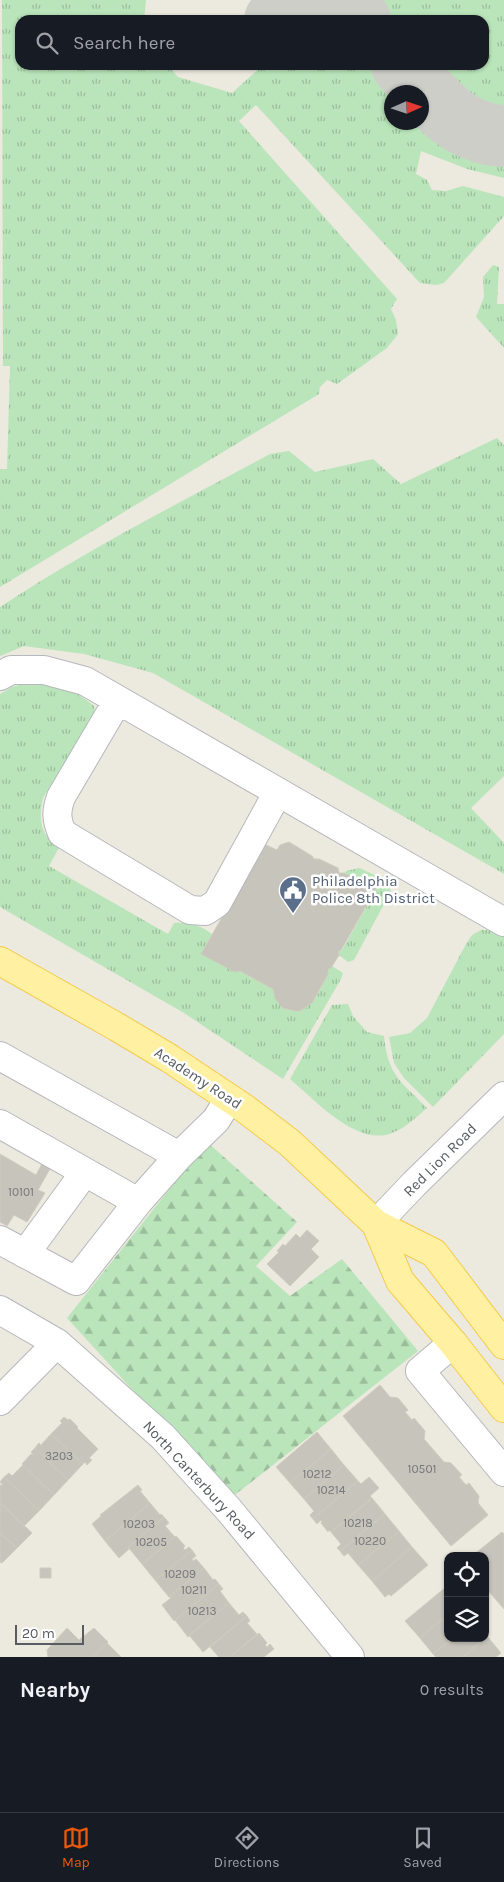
<!DOCTYPE html>
<html lang="en">
<head>
<meta charset="utf-8">
<style>
  :root { --surface:#171b24; --page:#242831; --text:#f1f3f6; --muted:#9ea1a6; --line:#363941; --accent:#ea580c }
  body { margin:0; font-family:Karla,sans-serif; background:var(--page); color:var(--text) }
  .controls { position:absolute; right:15px; bottom:15px; display:grid; overflow:hidden; border-radius:10px; box-shadow:0 1px 4px #0004 }
  .controls button { width:45px; height:45px; display:grid; place-items:center; padding:0; border:0; border-bottom:1px solid var(--line); background:var(--surface); color:var(--text); font:25px sans-serif }
  .compass { position:absolute; left:384px; top:85px; width:45px; height:45px; border-radius:50%; background:var(--surface); box-shadow:0 1px 4px #0004; rotate:87deg }
  .scale { position:absolute; left:15px; bottom:12px; width:69px; box-sizing:border-box; padding-left:5px; border:2px solid #585c61; border-top:0; font-size:14px; line-height:18px; white-space:nowrap; color:#585c61; -webkit-text-stroke:4px #fff; paint-order:stroke }
  .list { margin:0; padding:0; list-style:none }
  h2 { display:flex; justify-content:space-between; align-items:center; height:65px; margin:0; padding:0 20px; font-size:21px }
  h2 small { font-size:16px; font-weight:400; color:var(--muted) }
  .icon { flex:none; width:28px; height:28px; fill:none; stroke:currentColor; stroke-width:2; stroke-linecap:round; stroke-linejoin:round }
  .map { position:relative; flex:none; width:504px; height:1657px; overflow:hidden }
  .search { position:absolute; background:var(--surface); box-shadow:0 1px 4px #0004; left:15px; right:15px; top:15px; height:55px; display:flex; align-items:center; gap:12px; box-sizing:border-box; padding:0 18px; border-radius:15px; color:var(--muted); font-size:19px }
  .sheet { height:155px; background:var(--surface) }
  nav { display:flex; justify-content:space-around; align-items:center; box-sizing:border-box; height:70px; border-top:1px solid var(--line); background:var(--surface); font-size:14px; color:var(--muted) }
  nav a { display:grid; justify-items:center; gap:2px }
  nav .on { color:var(--accent) }
  .map>svg:first-child { display:block }
  .grass { fill:url(#grass-tufts) }
  .forest { fill:url(#forest-firs) }
  .lines { fill:none; stroke-linecap:round; stroke-linejoin:round }
  .taxiway { stroke:#cecec8; stroke-width:62 }
  .building { fill:#c7c4bc; stroke:#d1cbbd }
  .minor-casing { stroke:#b5b8bd; stroke-width:30 }
  .major-casing { stroke:#f6ca4e; stroke-width:30 }
  .minor { stroke:#fff; stroke-width:28 }
  .major { stroke:#fff1a1; stroke-width:28 }
  .labels { text-anchor:middle; dominant-baseline:central; stroke-width:5; stroke-linejoin:round; paint-order:stroke }
  .number-label { font-size:12px; fill:#747678 }
  .service-label { font-size:15px; fill:#4e5e75; stroke:#fff; text-anchor:start }
  .street-label { font-size:15px; fill:#585c61; stroke:#fff }
</style>
</head>
<body>
<div class="map">
<svg width="504" height="1657" viewBox="0 0 504 1657">
  <defs>
    <pattern id="grass-tufts" width="24" height="20" patternUnits="userSpaceOnUse" patternTransform="scale(1.25)"><rect width="24" height="20" fill="#bae5ba"/><path d="M3 7l-1-3M5 7V3M7 7l1-3M15 17l-1-3M17 17v-4M19 17l1-3" fill="none" stroke="#9abd9b"/></pattern>
    <pattern id="forest-firs" width="22" height="20" patternUnits="userSpaceOnUse" patternTransform="scale(1.25)"><rect width="22" height="20" fill="#bae5ba"/><path d="M5 1l3.5 6h-7zM16 11l3.5 6h-7z" fill="#9abd9b"/></pattern>
  </defs>
  <rect width="100%" height="100%" fill="#ece9df"/>
  <!-- grass -->
  <path class="grass" d="M2,0H146L144,20H20V65H168L178,77L232,93L263,65H383L409,92H392V122H422V106C448,135 465,144 504,149V178L467,169L421,151L416,174L427,180L432,190L446,191L463,186L504,197V216L444,283L436,285L420,283L256,105L239,121L397,299L391,309L396,320L398,334L387,348L337,384L327,380L320,387L319,394L0,587V469H7L10,366H3Z
    M361,0H504V123C498,122 491,122 485,120C457,111 439,86 420,65H484V20H379Z
    M493,265L499,267L497,304H504V348L476,317L484,297L483,277Z
    M497,438L504,445V776L471,808L504,843V874L153,673L84,654L24,646L0,656V607C86,550 179,503 270,454L289,451L315,472L373,459L401,484Z
    M30,682C55,683 76,690 94,706L95,714L43,798C40,810 39,824 46,835C49,839 56,843 60,846L49,866L168,934L174,923C189,922 200,925 212,934L201,954L240,971L273,989C274,997 277,1004 284,1008C309,1021 319,990 328,974V969L332,966L343,973L341,979L283,1079L184,1013L0,907V694L12,687Z
    M359,868C370,872 387,881 391,891L354,960L348,962L339,955L338,951L342,950L376,890C374,883 371,881 365,878L362,883L344,873L346,871Z
    M481,930H491L504,936V1034L433,1107L404,1078L394,1063L389,1037L410,1033L427,1018L466,944L472,935Z
    M348,1004L353,1016L367,1032L384,1036C388,1076 401,1081 427,1108C416,1117 406,1128 392,1133C357,1147 315,1100 290,1079L332,1005Z"/>
  <!-- forest -->
  <path class="forest" d="M207,1142L297,1222L256,1266L290,1296L342,1259L418,1351L231,1498L67,1318Z"/>
  <g class="lines">
    <!-- taxiway -->
    <path class="taxiway" d="M342,0L360,20
      M275,20L297,0
      M402,65C431,97 456,134 504,136"/>
  </g>
  <!-- building -->
  <path class="building" d="M289,842L312,856L314,859H319L338,868L339,873H344L362,883L365,878L371,881L375,885L376,889L341,950L338,951L339,955L331,968L328,969V974L312,1003L300,1011H295L283,1008L279,1004L275,998L273,989L240,971L235,972L201,954L264,844L277,850L280,845Z
    M0,1154L36,1175L43,1162L51,1167L38,1190L45,1193L27,1222L14,1215L7,1226L0,1222Z
    M307,1230L319,1241L311,1249L319,1257L290,1286L267,1264L279,1252L277,1251L283,1244L285,1246L296,1234L300,1238Z
    M380,1385L390,1397L398,1398L408,1410L405,1412L412,1420L414,1418L425,1431L424,1439L444,1462L451,1463L462,1475L459,1477L466,1485L469,1483L479,1496L478,1503L488,1515L451,1546L343,1416Z
    M64,1417L68,1420L70,1419L78,1427L77,1428L98,1449L89,1458L92,1460L87,1465L85,1462L83,1464L51,1434L62,1423L60,1421Z
    M317,1432L331,1449L290,1483L276,1467Z
    M51,1434L83,1464L68,1480L35,1448L39,1443L42,1447L41,1445Z
    M35,1448L68,1480L54,1495L22,1464L31,1454L34,1455L31,1452Z
    M331,1449L344,1465L304,1499L290,1483Z
    M23,1465L54,1495L39,1511L4,1477L9,1473L12,1476Z
    M344,1465L358,1481L313,1519L310,1515L314,1511L304,1499Z
    M4,1477L39,1511L24,1526L0,1503V1485H3L0,1482Z
    M369,1477L379,1488L370,1496L372,1498L331,1532L329,1530L328,1532L321,1523L322,1521L321,1520L317,1524L313,1519L358,1481L361,1484Z
    M138,1485L142,1490L140,1491L150,1503L105,1541L92,1524L101,1516L100,1515Z
    M372,1498L385,1514L340,1551L337,1548L341,1544L331,1532Z
    M0,1503L32,1533L17,1548L0,1533Z
    M150,1503L160,1515L161,1514L164,1517L128,1547L129,1549L119,1558L105,1541Z
    M385,1514L399,1531L358,1565L348,1553L344,1556L340,1551Z
    M164,1517L169,1523L165,1526L175,1537L142,1564L128,1547Z
    M399,1531L412,1547L372,1581L358,1565Z
    M502,1532L504,1534V1609L485,1587V1556H472Z
    M0,1533L17,1548L2,1563L0,1562Z
    M176,1536L185,1546L183,1548L185,1550L189,1547L192,1550L155,1580L142,1564Z
    M412,1547L428,1565L391,1596L389,1594L385,1597L372,1581Z
    M192,1550L196,1556L192,1559L193,1561L196,1559L204,1568L169,1597L155,1580Z
    M40,1568H51V1578H40Z
    M204,1568L213,1580L215,1579L219,1584L174,1621L162,1605L171,1598L169,1597Z
    M219,1584L223,1589L220,1591L229,1603L188,1637L175,1620Z
    M446,1587L448,1589V1614L420,1638L405,1621Z
    M229,1603L239,1615L243,1612L247,1616L203,1652L189,1635Z
    M448,1614V1638H453L433,1654L420,1638Z
    M247,1616L250,1621L247,1623L257,1634L230,1657H219L210,1647Z
    M67,1628L79,1640L94,1628L108,1642L93,1657H48L47,1650Z
    M259,1633L267,1643L265,1645L267,1647L270,1644L274,1649L264,1657H230Z
    M487,1636L501,1653L496,1657H463Z
    M453,1638H485L463,1657H436L433,1654Z
    M107,1643L121,1657H93Z"/>
  <g class="lines">
    <!-- minor casing -->
    <g class="minor-casing">
      <path id="minor" d="M0,676L11,670H44L85,681L504,922
        M118,700L61,797C56,811 56,819 62,833L190,910L205,911L217,903L278,792
        M0,1056L179,1156
        M0,1124L138,1202L179,1156L216,1120L229,1099
        M376,1224L414,1184L504,1096
        M0,1240L76,1281L138,1202
        M25,1254L85,1172
        M0,1310L57,1343L163,1437L229,1510L350,1657
        M453,1343L420,1371L504,1472
        M0,1401L57,1343"/>
    </g>
    <!-- major casing -->
    <g class="major-casing">
      <path id="major" d="M0,961L117,1027L169,1058L244,1108L290,1143L376,1224L434,1253L504,1345
        M376,1224L400,1281L453,1343L504,1408"/>
    </g>
    <!-- minor -->
    <use href="#minor" class="minor"/>
    <!-- major -->
    <use href="#major" class="major"/>
  </g>
  <!-- icons -->
  <defs>
    <g id="civic-pin" transform="scale(1.4375)"><path d="M0 17L-7.5 6A9.5 9.5 0 1 1 7.5 6Z" fill="#5c6f8a" stroke="#fff"/><path d="M-.6-6.5H3V-4.5H.6V-3L4-1V1h2V6H-6V1h2V-1L-.6-3ZM-1.2 2.5V6h2.4V2.5Z" fill="#fff"/></g>
  </defs>
  <g fill-rule="evenodd">
    <use href="#civic-pin" x="293" y="890"/>
  </g>
  <g class="labels">
    <!-- number labels -->
    <g class="number-label">
      <text x="21" y="1192">10101</text>
      <text x="59" y="1456">3203</text>
      <text x="422" y="1469">10501</text>
      <text x="317" y="1474">10212</text>
      <text x="331" y="1490">10214</text>
      <text x="358" y="1523">10218</text>
      <text x="139" y="1524">10203</text>
      <text x="370" y="1541">10220</text>
      <text x="151" y="1542">10205</text>
      <text x="180" y="1574">10209</text>
      <text x="194" y="1590">10211</text>
      <text x="202" y="1611">10213</text>
    </g>
    <!-- service labels -->
    <g class="service-label">
      <text x="312" y="881">Philadelphia<tspan x="312" dy="17">Police 8th District</tspan></text>
    </g>
    <!-- street labels -->
    <g class="street-label">
      <text transform="translate(198 1078) rotate(33)">Academy Road</text>
      <text transform="translate(440 1160) rotate(-45)">Red Lion Road</text>
      <text transform="translate(199 1480) rotate(47)">North Canterbury Road</text>
    </g>
  </g>
</svg>
<div class="controls">
<button><svg class="icon" aria-label="locate" viewBox="0 0 24 24"><circle cx="12" cy="12" r="6"/><path d="M12 2v4M12 18v4M2 12h4M18 12h4"/></svg></button>
<button><svg class="icon" aria-label="layers" viewBox="0 0 24 24"><path d="M12 4l9 5-9 5-9-5zM3 14l9 5 9-5"/></svg></button>
</div>
<svg class="compass" viewBox="-18 -18 36 36"><path d="M0-13l5 13h-10z" fill="#e53935"/><path d="M0 13l5-13h-10z" fill="#9ea1a6"/></svg>
<div class="scale">20 m</div>
<div class="search"><svg class="icon" aria-label="search" viewBox="0 0 24 24"><circle cx="10" cy="10" r="6"/><path d="M15 15l6 6"/></svg>Search here</div>
</div>
<section class="sheet">
<h2>Nearby<small>0 results</small></h2>
<ul class="list">
</ul>
</section>
<nav>
<a class="on"><svg class="icon" aria-label="map" viewBox="0 0 24 24"><path d="M3 6l6-2 6 2 6-2v14l-6 2-6-2-6 2zM9 4v14M15 6v14"/></svg>Map</a>
<a><svg class="icon" aria-label="directions" viewBox="0 0 24 24"><path d="M12 3l9 9-9 9-9-9zM9 14v-3h6M13 9l2 2-2 2"/></svg>Directions</a>
<a><svg class="icon" aria-label="saved" viewBox="0 0 24 24"><path d="M7 4h10v16l-5-4-5 4z"/></svg>Saved</a>
</nav>
</body>
</html>
